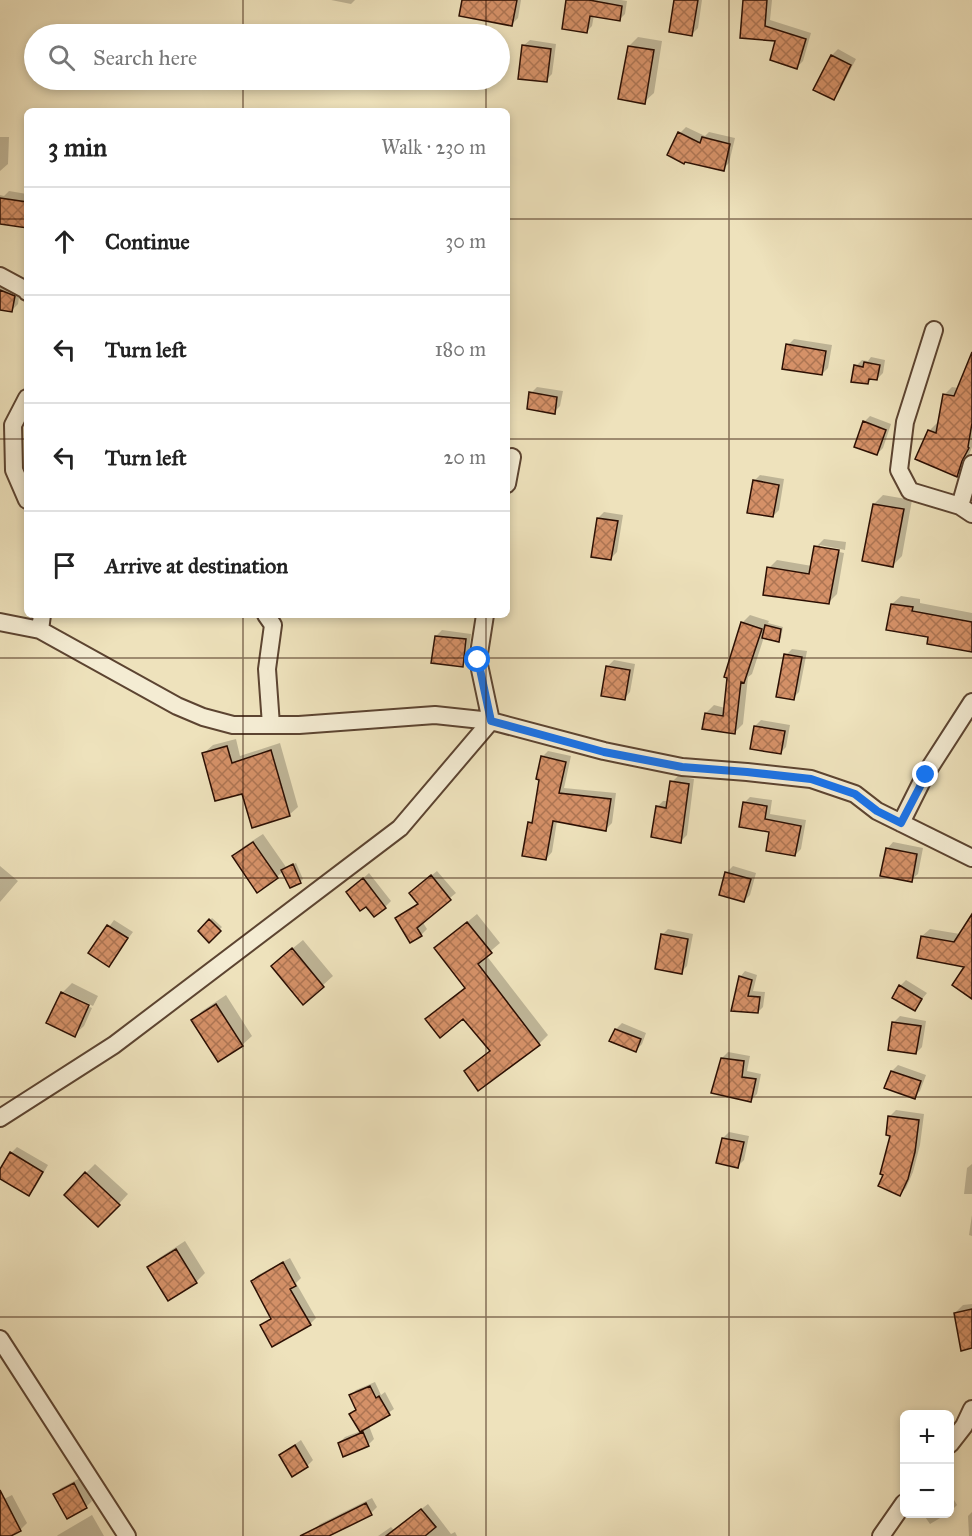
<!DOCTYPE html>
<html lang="en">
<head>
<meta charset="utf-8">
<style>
  :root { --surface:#fff; --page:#f2f2f2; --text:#222; --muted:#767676; --line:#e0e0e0 }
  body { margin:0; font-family:"IM FELL Great Primer",serif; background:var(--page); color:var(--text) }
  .controls { position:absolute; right:18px; bottom:18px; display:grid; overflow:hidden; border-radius:9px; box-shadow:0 3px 9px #0003 }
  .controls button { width:54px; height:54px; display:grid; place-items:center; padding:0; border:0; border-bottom:2px solid var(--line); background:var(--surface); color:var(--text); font:30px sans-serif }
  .stop { position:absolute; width:18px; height:18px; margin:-14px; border:4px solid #1a73e8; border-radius:50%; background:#fff }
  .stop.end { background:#1a73e8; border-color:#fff; box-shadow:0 2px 6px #0008 }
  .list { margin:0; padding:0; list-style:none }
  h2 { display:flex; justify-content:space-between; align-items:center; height:78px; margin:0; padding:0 24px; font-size:26px }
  h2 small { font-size:20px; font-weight:400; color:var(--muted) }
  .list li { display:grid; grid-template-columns:39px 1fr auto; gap:18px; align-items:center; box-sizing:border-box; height:108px; padding:0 24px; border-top:2px solid var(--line) }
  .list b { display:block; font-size:22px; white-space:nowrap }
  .list em { font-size:20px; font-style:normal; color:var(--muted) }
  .icon { flex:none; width:33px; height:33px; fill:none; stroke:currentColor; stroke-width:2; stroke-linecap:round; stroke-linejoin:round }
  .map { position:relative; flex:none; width:972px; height:1536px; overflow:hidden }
  .search { position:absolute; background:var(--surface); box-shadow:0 3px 9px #0003; left:24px; top:24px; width:486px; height:66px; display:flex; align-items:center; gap:15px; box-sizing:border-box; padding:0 21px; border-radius:33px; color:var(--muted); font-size:22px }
  .panel { position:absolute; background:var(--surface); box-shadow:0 3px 9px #0003; left:24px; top:108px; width:486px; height:510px; border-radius:9px }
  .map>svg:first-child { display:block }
  .shadow { fill:#0003 }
  .building { fill:url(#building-cross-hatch); stroke:#2b0f03; stroke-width:1.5 }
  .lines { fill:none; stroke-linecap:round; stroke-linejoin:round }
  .minor-casing { stroke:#5c4431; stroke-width:20 }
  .minor { stroke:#f4ecd3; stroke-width:16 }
  .route { stroke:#1a73e8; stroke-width:8 }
  .grid { fill:none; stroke:#2b0f03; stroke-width:1.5; stroke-opacity:0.55 }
</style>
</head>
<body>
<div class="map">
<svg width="972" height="1536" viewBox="0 0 972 1536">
  <defs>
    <pattern id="building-cross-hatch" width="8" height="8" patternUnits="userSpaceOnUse" patternTransform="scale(1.5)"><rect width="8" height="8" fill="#d59168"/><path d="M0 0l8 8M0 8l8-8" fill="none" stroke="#ad7553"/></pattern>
  </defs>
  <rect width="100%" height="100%" fill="#eee2bc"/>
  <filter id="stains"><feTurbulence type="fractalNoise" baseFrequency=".00333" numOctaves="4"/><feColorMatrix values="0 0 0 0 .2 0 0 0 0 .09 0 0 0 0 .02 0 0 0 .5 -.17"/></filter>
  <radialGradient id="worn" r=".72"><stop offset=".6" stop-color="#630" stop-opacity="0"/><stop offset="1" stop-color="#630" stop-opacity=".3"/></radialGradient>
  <!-- shadow -->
  <path class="shadow" d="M331,0H355L351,4Z
    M463,0H521L518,18L512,24Z
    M568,0H621L627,1L625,14L619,20L594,15L592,26L587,31Z
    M676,0H702L698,28L692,34Z
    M745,0H772L770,20L811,33L803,61L797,67L777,40L742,37Z
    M638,37L662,41L654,93L644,102L629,46Z
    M530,40L556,44L552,74L546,80L523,46Z
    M838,49L856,59L839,92L833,98L832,55Z
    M686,127L705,136L709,132L735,138L729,163L723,169L669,154L680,133Z
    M0,137H9L8,164L0,171Z
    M9,191L27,194V227L0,222V195L4,196Z
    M2,284L20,290L18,304L12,310L0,308V285Z
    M794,339L832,345L828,368L822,374L788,345Z
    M871,357L885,360L883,373L877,379L872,378L867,383L856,366L862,360L868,361Z
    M972,360V447L964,468L957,475L929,431L937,423L939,424L944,395L952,387L958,388Z
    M537,387L563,391L560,406L554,412L531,393Z
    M870,416L891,424L883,448L877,454L864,422Z
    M760,475L784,479L779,510L773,516L754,481Z
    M883,495L912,500L902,556L893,565L874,504Z
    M604,512L623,515L617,552L611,558L598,518Z
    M824,539L846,542L845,550L820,545V548L844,553L837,594L829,602L769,568L777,560L812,566L816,547Z
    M901,596L920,599V603L972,613V651L930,636L892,604Z
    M750,615L769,621L768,623L783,627L781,638L778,640L764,637L752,674L748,677L743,724L735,732L706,713L714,705L725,708L742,623Z
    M442,630L471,634L468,659L462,665L436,636Z
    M792,649L807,651L799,692L793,698L786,655Z
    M614,660L635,664L630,692L624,699L608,666Z
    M761,720L790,725L786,747L780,753L755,726Z
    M236,739L240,756L280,743L298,807L289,815L243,792L204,753L213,745Z
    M548,751L571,756L564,788L616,793L612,823L606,829L557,821L552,852L546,859L530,823L535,818L542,757Z
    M678,776L694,779L687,835L681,841L657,807L663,801H669L672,782Z
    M750,797L772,800L770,814L806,820L801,849L795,855L744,803Z
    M263,834L286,867L296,863L303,879L300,882L283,871L277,877L234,857L243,847Z
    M893,842L923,848L918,874L911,880L887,849Z
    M0,866L18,881L0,902Z
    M733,866L756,873L750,895L744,901L721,894L727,872Z
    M437,871L456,893L422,921L427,929L421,935L397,918L419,903L417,887Z
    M369,873L391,901L385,907L348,892Z
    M477,914L500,943L486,955L548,1035L539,1044L478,1089L466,1071L491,1050L463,1017L427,1019L466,987L436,948Z
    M212,918L222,927L209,940L200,931Z
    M972,919V997L967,966L922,936L930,929L960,934Z
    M114,920L133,932L108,965L90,953Z
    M668,929L693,934L687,966L681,972L662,935Z
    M303,940L333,976L303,1003L282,957Z
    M745,971L757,975L753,991L765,992L763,1007L758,1012L733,1009L740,977Z
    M906,980L927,993L914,1009L900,986Z
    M72,983L98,996L93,1006L64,992V995L92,1008L84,1026L74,1035L62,993Z
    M226,995L252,1036L242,1045L193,1020L202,1011Z
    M900,1016L926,1021L922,1047L916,1053L894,1022Z
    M622,1023L646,1033L642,1044L636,1050L616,1029Z
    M728,1052L750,1056L747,1071L761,1074L757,1094L751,1100L722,1058Z
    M898,1065L926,1075L920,1091L914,1097L892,1071Z
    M896,1110L924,1114L920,1145L913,1172L906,1188L900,1194L885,1174L892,1134L890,1116Z
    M729,1132L749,1136L744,1160L738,1166L723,1138Z
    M17,1147L48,1165L35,1188L29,1194L0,1177V1172L11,1153Z
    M95,1164L128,1194L108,1216L86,1173Z
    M972,1164V1194H964L967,1168Z
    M972,1215V1236L969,1235Z
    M185,1241L205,1273L196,1282L149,1267L159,1258Z
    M290,1258L301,1278L296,1283L316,1318L310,1324L262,1326L272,1317L252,1281L258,1275Z
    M972,1304V1347L955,1313L963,1305Z
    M375,1382L381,1395L385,1392L394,1409L369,1426L374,1439L368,1445L339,1443L345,1437L361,1431L351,1414L357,1408L351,1395L356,1390Z
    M301,1440L313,1460L307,1466L280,1455Z
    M80,1478L92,1501L86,1507L67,1517L55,1494L61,1488Z
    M950,1493L957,1505L950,1512Z
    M12,1495L27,1523L21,1529L8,1536H0V1501Z
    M372,1498L377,1507L371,1513L326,1536H317L314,1530L320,1524Z
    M428,1504L451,1534L455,1532L457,1536H378L391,1527L394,1530Z
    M972,1512V1536H969L968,1516Z
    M923,1514H947L930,1524Z
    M92,1515L104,1536H57L58,1535Z"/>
  <!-- building -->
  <path class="building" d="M462,0H517L512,26L459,16Z
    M566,0H589L622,6L620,21L590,16L587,33L562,29Z
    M674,0H698L692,36L669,32Z
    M743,0H767L765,26L806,39L797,69L770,60L775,41L740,38Z
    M522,45L551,49L547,82L518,79Z
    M628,46L654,50L645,104L618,99Z
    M831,55L851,65L834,100L813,90Z
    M678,132L700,143L702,137L730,144L724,171L685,162L684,164L667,155Z
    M0,198L27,202V228L0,224Z
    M0,290L15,296L12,312L0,310Z
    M786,344L826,351L822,375L782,369Z
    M972,352V423L968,447L969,448L962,461L957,477L915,459L928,430L936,433L943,394L954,396Z
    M864,362L880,365L877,380L869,379L868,384L851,382L854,365L863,367Z
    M529,392L557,397L555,414L527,409Z
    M863,421L886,430L877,455L854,447Z
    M753,480L779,485L773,517L747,513Z
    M873,504L904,509L893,567L862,561Z
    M597,518L618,521L611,560L591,557Z
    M814,546L839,550L829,604L763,595L767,567L809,574Z
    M891,604L913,607L912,611L972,622V652L927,644L928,637L886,630Z
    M741,622L762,629L744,683L741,682L735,734L702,729L705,713L723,716L727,678L724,677Z
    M765,625L781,629L779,642L762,638Z
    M435,636L466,639L463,667L431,663Z
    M784,654L802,657L794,700L776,697Z
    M606,666L630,670L625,700L601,696Z
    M754,726L785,731L781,754L750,749Z
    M227,746L232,763L271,750L290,816L252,828L242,794L215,801L202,753Z
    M541,756L566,762L559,793L611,799L606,831L553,821L546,860L522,856L528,822L532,823L539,780L536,779Z
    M670,781L689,784L681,843L651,837L656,806L666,808Z
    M743,802L767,806L765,819L801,826L795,856L766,851L769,832L739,827Z
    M253,842L278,878L257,893L232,856Z
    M886,848L917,854L912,882L880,876Z
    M293,864L301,883L290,888L281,870Z
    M725,872L751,879L744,902L719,895Z
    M431,875L451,900L417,928L422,936L410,943L395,918L418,904L409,893Z
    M363,878L386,908L374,917L366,907L360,911L346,892Z
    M972,914V999L952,985L964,967L917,958L921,936L954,942Z
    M209,919L221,931L209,943L198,931Z
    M467,922L492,953L478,964L540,1045L478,1091L464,1071L490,1051L463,1019L440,1038L425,1019L465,988L434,948Z
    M107,925L128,938L109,967L88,953Z
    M661,934L688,939L682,974L655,969Z
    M292,948L324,987L303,1005L271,966Z
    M739,976L752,980L748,996L760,997L758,1013L731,1011Z
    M899,985L922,999L915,1011L892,998Z
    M61,992L89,1005L75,1037L46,1023Z
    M216,1004L243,1046L218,1062L191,1020Z
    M892,1022L921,1026L916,1054L888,1050Z
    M615,1029L641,1039L636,1052L609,1041Z
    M721,1058L744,1061L742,1077L756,1079L751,1102L711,1093Z
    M891,1071L921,1081L915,1099L884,1088Z
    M888,1116L919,1120L915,1152L908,1179L900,1196L878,1186L883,1175L880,1174L890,1136L886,1135Z
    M722,1138L744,1142L738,1168L716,1163Z
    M10,1152L43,1172L29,1196L0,1179V1169Z
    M85,1172L120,1205L98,1227L64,1195Z
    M176,1249L197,1283L168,1301L147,1267Z
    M283,1262L296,1286L290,1289L311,1325L272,1347L260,1325L271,1319L251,1281Z
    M972,1309V1348L961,1351L954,1313Z
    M370,1386L376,1398L379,1396L390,1415L360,1432L349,1414L356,1410L349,1395Z
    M363,1432L369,1446L343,1457L338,1443Z
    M295,1445L308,1467L292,1477L279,1455Z
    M74,1483L87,1508L67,1519L53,1494Z
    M0,1490L21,1531L11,1536H0Z
    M366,1503L372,1515L329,1536H300Z
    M421,1509L436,1527L425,1536H386Z"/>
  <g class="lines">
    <!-- minor casing -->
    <g class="minor-casing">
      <path id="minor" d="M0,276L26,290L27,292
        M934,330L905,422L899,470L910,491L960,506
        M27,398L13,425L14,470L27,500
        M972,464L960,506L972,514
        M507,484L512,457
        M266,615L273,625L267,669L271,725
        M0,622L40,630L177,706L203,717L233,725H299L435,715L491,721L604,751L682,767L747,772L811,779L855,794L877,811L972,858
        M40,630L42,615
        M901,823L925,775L972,702
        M0,1118L114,1045L400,828L491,721L478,660L485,615
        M0,1339L127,1536
        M950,1444L964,1426L972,1409
        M881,1536L904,1503"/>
    </g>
    <!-- minor -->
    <use href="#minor" class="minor"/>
  </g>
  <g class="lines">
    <!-- route -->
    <path class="route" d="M478,660L491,721L604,752L682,767L747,772L811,779L855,794L877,811L901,823L926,775"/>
  </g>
  <!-- grid -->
  <path class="grid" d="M243,0V34M486,0V34M729,0V1536M243,80V111M486,80V111M0,219H27M507,219H972M0,439H27M507,439H972M243,615V1536M486,615V1536M0,658H972M0,878H972M0,1097H972M0,1317H972"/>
  <rect width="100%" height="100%" filter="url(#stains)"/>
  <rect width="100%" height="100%" fill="url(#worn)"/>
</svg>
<div class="controls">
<button>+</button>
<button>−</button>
</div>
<div class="stop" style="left:478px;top:660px"></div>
<div class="stop end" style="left:926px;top:775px"></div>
<div class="search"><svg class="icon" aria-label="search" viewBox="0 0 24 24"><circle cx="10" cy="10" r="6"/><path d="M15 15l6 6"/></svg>Search here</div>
<section class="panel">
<h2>3 min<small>Walk · 230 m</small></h2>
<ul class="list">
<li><svg class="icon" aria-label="ahead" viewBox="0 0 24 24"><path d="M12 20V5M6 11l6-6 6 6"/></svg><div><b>Continue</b></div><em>30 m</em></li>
<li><svg class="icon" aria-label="left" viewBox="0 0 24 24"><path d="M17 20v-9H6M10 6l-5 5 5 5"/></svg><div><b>Turn left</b></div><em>180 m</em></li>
<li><svg class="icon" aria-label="left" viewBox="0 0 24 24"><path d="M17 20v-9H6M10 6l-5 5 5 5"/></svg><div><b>Turn left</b></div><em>20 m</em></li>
<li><svg class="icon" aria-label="arrive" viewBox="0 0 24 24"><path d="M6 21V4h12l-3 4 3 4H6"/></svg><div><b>Arrive at destination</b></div></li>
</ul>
</section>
</div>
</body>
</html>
